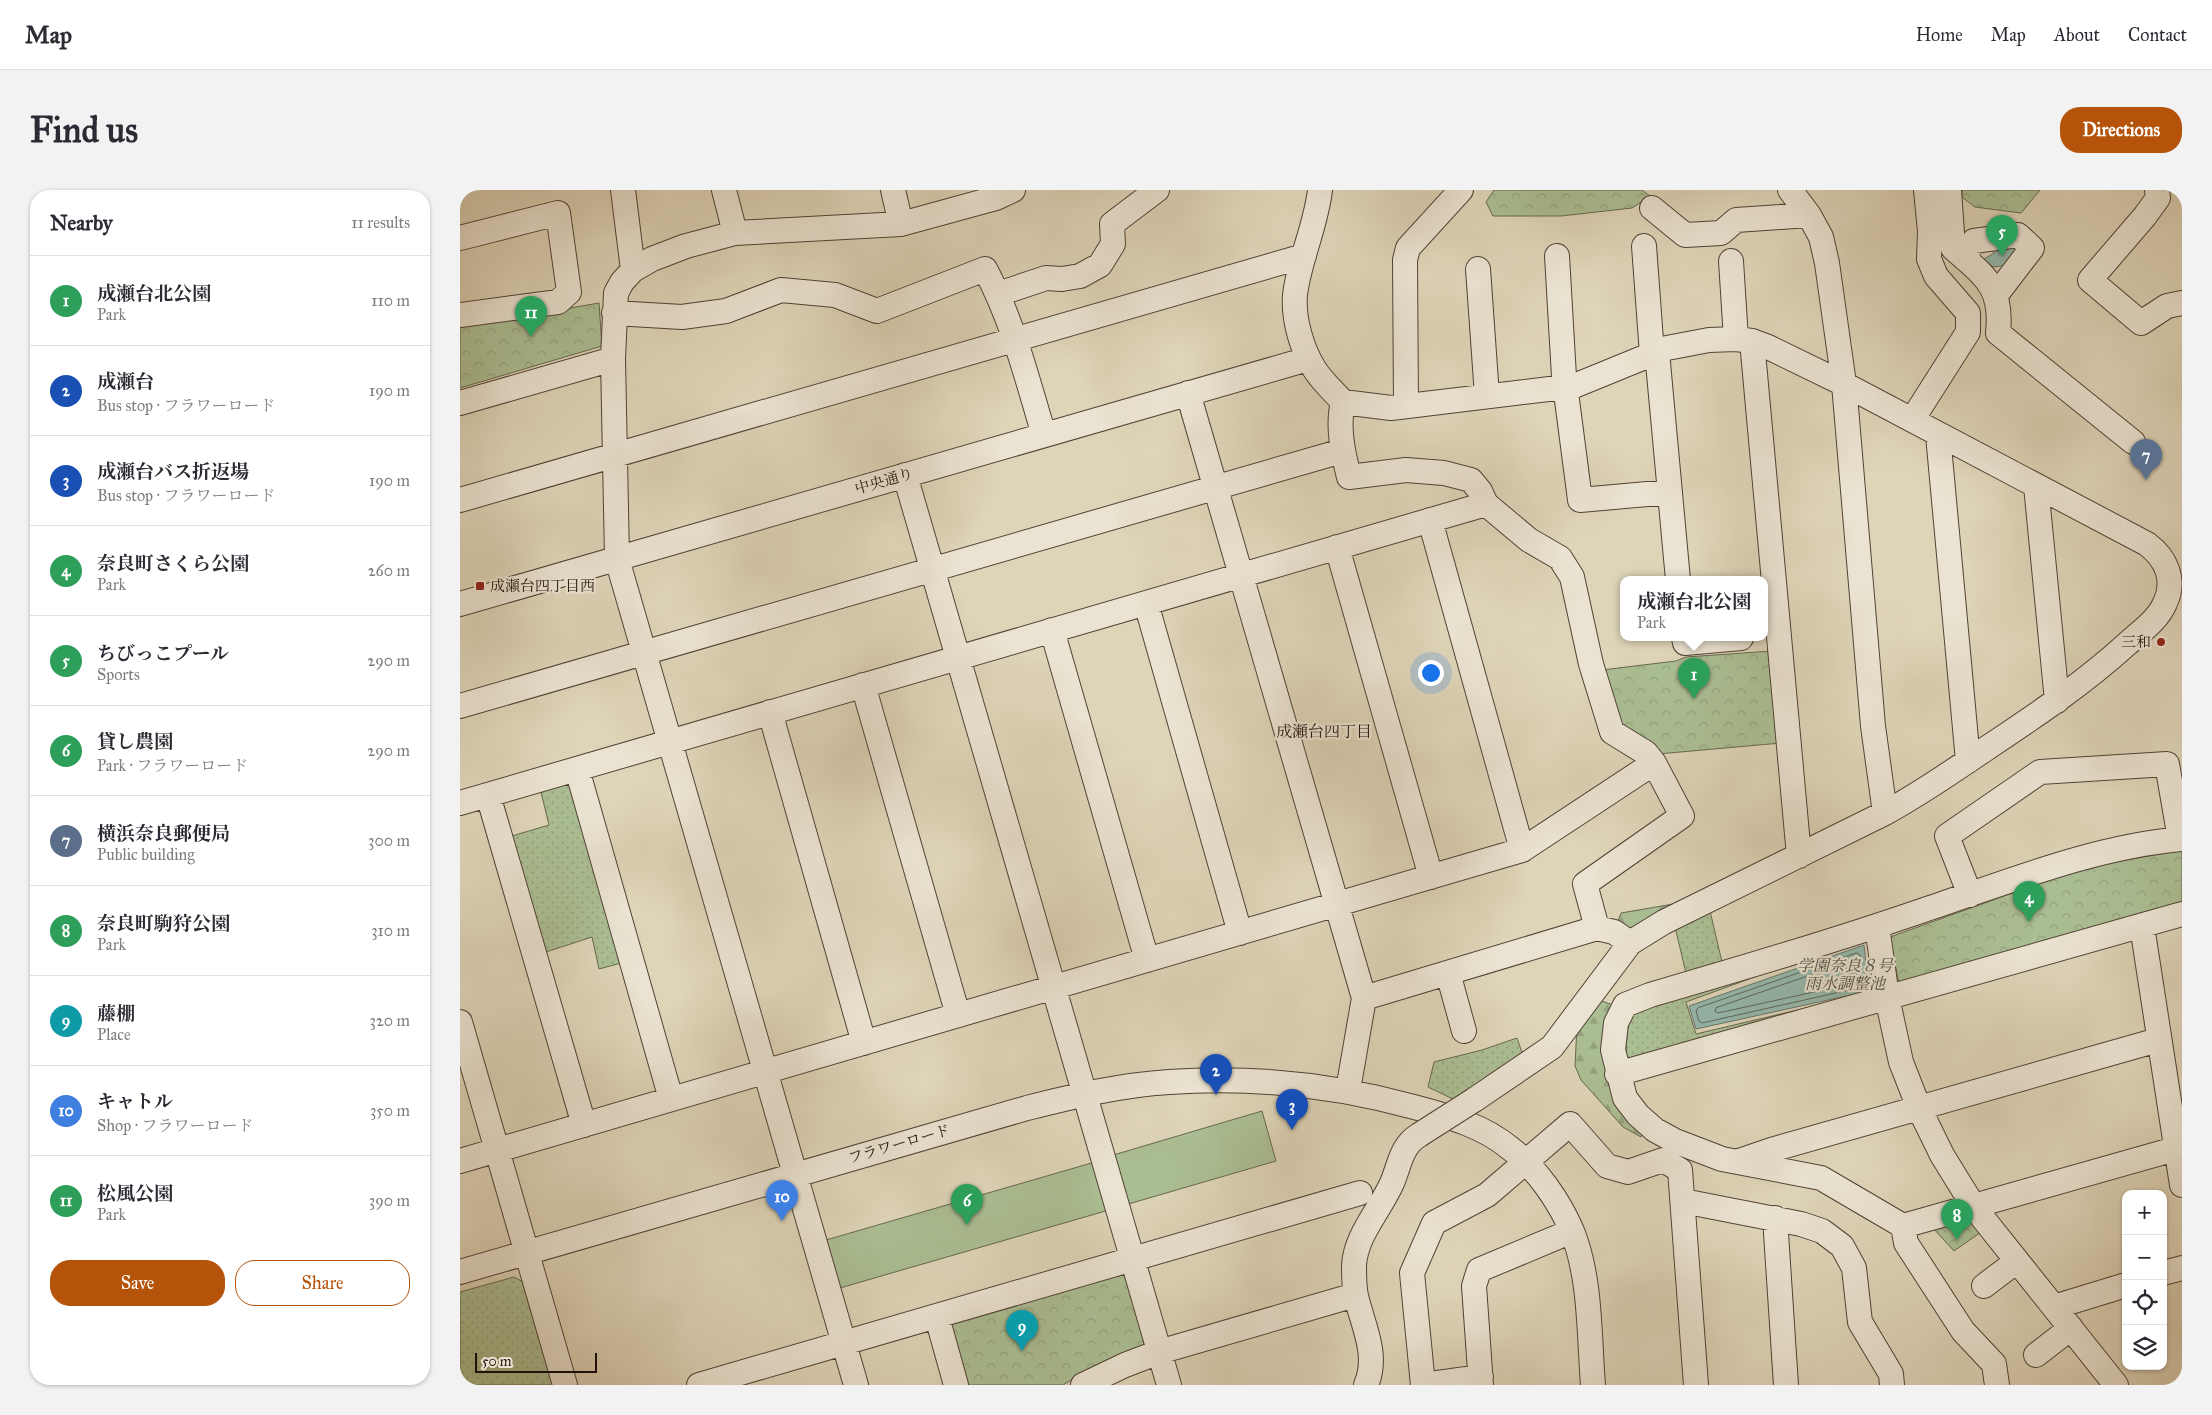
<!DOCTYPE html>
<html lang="en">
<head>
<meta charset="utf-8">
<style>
  :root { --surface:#fff; --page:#f2f2f3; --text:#2b2b33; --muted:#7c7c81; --line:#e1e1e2; --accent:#b45309 }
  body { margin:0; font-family:"IM FELL Great Primer","Noto Serif JP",serif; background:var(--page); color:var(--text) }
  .controls { position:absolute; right:15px; bottom:15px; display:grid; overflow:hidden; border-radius:10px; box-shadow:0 1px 4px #0004 }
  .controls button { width:45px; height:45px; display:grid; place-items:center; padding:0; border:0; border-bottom:1px solid var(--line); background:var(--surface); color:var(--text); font:25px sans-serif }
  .scale { position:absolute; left:15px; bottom:12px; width:122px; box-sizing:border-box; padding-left:5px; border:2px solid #22120b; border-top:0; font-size:14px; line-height:18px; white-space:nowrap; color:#22120b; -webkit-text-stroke:4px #eae3d1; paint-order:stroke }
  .you { position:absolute; left:970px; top:482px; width:18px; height:18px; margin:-12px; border:4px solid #fff; border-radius:50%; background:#1a73e8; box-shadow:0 0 0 8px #1a73e833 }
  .badge { display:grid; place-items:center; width:32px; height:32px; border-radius:50%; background:var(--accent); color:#fff; font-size:16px; font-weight:700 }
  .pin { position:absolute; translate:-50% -41px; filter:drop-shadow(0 1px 2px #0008) }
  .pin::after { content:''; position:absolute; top:26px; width:18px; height:15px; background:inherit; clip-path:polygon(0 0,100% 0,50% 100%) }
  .popup { position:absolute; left:1160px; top:386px; width:148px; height:65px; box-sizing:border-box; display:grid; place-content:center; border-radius:10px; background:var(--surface); filter:drop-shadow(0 1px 4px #0005); font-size:16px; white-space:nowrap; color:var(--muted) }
  .popup b { font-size:19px; color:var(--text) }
  .popup::after { content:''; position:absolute; left:50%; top:100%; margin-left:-10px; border:10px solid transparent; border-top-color:var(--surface) }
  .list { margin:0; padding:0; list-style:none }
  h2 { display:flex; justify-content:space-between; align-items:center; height:65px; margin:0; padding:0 20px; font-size:21px }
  h2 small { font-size:16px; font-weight:400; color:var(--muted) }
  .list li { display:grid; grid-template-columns:32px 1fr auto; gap:15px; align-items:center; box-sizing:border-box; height:90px; padding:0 20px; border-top:1px solid var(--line) }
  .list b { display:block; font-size:19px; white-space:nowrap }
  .list p { margin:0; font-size:16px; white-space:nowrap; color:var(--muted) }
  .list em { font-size:16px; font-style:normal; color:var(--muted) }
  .actions { display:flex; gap:10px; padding:15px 20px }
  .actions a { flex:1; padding:11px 0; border:1px solid var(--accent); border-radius:20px; text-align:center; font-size:18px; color:var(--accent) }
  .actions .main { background:var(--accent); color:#fff }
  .icon { flex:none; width:28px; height:28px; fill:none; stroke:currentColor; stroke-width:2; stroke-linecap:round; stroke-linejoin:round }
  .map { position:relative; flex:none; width:1722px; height:1195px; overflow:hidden; border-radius:20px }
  header { display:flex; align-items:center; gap:30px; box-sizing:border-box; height:70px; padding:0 25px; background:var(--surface); border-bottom:1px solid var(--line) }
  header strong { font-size:24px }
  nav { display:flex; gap:28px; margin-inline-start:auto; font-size:18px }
  .intro { display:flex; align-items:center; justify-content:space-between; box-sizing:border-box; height:120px; padding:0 30px }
  h1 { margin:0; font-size:35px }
  .button { padding:12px 22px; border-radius:20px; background:var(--accent); color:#fff; font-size:18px; font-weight:700 }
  main { display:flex; gap:30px; padding:0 30px }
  aside { flex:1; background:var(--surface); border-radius:20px; box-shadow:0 1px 4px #0004 }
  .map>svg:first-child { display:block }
  .grass { fill:url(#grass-dots); stroke:#66684f }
  .forest { fill:url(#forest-firs); stroke:#66684f }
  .park { fill:url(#park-crowns); stroke:#66684f }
  .garden { fill:#abbe93; stroke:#66684f }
  .water { fill:#94b8ac; stroke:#66766c }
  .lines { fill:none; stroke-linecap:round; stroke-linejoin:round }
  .shore { stroke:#5b655c; stroke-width:1 }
  .minor-casing { stroke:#514236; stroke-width:26 }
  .minor { stroke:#eae3d1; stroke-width:24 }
  .minor-bridge-casing { stroke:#514236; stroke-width:26; stroke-linecap:butt }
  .minor-bridge { stroke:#eae3d1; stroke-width:24 }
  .poi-dot { fill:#8f2418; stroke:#eae3d1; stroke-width:2 }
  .labels { text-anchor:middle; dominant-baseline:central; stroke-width:4.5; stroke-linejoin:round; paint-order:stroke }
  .street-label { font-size:15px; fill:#22120b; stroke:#eae3d1 }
  .poi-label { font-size:15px; fill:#22120b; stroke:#eae3d1; text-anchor:start }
  .neighbourhood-label { font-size:16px; fill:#22120b; stroke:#eae3d1 }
  .water-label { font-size:16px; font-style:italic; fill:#4a4c43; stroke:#eae3d1 }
</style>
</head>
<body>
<header>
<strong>Map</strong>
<nav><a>Home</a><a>Map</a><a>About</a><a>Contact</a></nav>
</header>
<div class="intro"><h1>Find us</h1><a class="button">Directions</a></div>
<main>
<aside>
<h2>Nearby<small>11 results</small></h2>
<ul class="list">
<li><span class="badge" style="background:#2e9e5b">1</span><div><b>成瀬台北公園</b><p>Park</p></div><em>110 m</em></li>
<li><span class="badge" style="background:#1a4fb4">2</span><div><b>成瀬台</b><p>Bus stop · フラワーロード</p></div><em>190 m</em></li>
<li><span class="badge" style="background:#1a4fb4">3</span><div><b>成瀬台バス折返場</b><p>Bus stop · フラワーロード</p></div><em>190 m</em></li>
<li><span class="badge" style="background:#2e9e5b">4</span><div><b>奈良町さくら公園</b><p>Park</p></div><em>260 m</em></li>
<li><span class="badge" style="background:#2e9e5b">5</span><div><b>ちびっこプール</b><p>Sports</p></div><em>290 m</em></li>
<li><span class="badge" style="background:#2e9e5b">6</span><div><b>貸し農園</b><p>Park · フラワーロード</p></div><em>290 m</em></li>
<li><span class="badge" style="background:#5c6f8a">7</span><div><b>横浜奈良郵便局</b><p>Public building</p></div><em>300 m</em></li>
<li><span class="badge" style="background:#2e9e5b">8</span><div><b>奈良町駒狩公園</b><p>Park</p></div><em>310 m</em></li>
<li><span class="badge" style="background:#0f9aa8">9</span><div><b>藤棚</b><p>Place</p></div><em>320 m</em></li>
<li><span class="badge" style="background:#3f7fe0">10</span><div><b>キャトル</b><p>Shop · フラワーロード</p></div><em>350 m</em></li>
<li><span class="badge" style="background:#2e9e5b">11</span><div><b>松風公園</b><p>Park</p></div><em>390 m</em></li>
</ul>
<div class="actions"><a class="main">Save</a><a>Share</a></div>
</aside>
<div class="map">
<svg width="1722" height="1195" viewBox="0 0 1722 1195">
  <defs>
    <pattern id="grass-dots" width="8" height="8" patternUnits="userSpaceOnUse" patternTransform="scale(1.25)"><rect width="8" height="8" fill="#abbe93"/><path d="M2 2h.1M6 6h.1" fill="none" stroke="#93a27d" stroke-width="1.8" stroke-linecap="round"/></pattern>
    <pattern id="forest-firs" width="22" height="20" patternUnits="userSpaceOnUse" patternTransform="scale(1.25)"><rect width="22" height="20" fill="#abbe93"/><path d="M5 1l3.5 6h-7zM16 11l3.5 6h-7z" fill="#93a27d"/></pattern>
    <pattern id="park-crowns" width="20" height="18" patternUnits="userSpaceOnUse" patternTransform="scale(1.25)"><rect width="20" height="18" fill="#abbe93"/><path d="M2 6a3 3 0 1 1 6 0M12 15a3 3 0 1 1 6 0" fill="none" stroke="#93a27d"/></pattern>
  </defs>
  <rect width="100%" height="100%" fill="#ded4b8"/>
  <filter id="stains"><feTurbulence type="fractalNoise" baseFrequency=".004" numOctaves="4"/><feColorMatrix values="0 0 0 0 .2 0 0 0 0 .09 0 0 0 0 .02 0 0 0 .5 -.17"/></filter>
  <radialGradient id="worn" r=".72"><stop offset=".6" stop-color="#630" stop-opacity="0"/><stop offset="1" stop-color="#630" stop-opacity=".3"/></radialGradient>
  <!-- grass -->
  <path class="grass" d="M114,592L165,772L139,779L132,747L86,762L52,646L89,635L80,598Z
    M1250,721L1262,772L1226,783L1215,737Z
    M1322,777L1226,812L1236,844L1405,804L1168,876C1164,857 1166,838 1173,820Z
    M1057,848L1065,871L999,912L968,897L974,872L1022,860Z
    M54,1087L67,1094L96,1195H0V1102Z"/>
  <!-- forest -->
  <path class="forest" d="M1254,707L1170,753L1154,742L1161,723Z
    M1142,811L1158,817L1150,837L1183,941L1181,947L1163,937L1121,890L1115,876L1117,834L1131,817Z"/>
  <!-- park -->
  <path class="park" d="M1034,0H1182L1190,6L1172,18L1101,26H1033L1026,12Z
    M1502,0H1580L1561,23L1515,17L1502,7Z
    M139,113L142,156L0,198V137Z
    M1312,461L1321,553L1198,564L1159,537L1142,480L1216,471L1226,467Z
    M1722,660V717L1439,794L1430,747L1597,687L1650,673Z
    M1505,1028L1518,1031L1524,1040L1494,1061L1473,1038Z
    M665,1078L685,1156L626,1181L603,1195H505L488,1137L494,1129Z"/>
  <!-- garden -->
  <path class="garden" d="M802,921L816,971L665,1015L650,966Z
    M635,972L649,1020L380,1098L366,1050Z"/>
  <!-- water -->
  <path class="water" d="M1556,54L1557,64L1548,75L1533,77L1524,69L1534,63L1533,58Z
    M1404,755L1409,801L1236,839L1229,816Z"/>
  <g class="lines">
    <!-- shore -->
    <path class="shore" d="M1397,763L1400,765L1403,795L1402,797L1242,833L1239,831L1236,821L1238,818Z
      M1392,771L1395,773L1397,790L1395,793L1258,823L1255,821L1256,818Z"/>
    <!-- minor casing -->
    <g class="minor-casing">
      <path id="minor" d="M163,0L173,80
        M264,0L275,43
        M433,0L441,34
        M860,0C856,36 839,70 835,105C833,129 842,160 855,180C862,191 873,201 883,212L931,218L1114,196L1207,158L1249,150L1276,149L1292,151L1308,157L1384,194L1687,354C1706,368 1716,390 1705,413C1698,430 1680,442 1667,454C1624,493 1578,524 1530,556C1496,579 1462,603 1425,623L1204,732L1170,753L1154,742L1137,738L904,808L888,900
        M1330,0L1349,25L1361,47L1367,73L1384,194L1413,536L1425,623
        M1489,0L1493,58C1524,86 1543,96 1538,143L1673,252
        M1697,0L1698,8L1685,26L1630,90L1681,133L1707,116L1722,113
        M1192,18L1225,45L1261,43L1276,30L1349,25
        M0,48L98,23L109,102L98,112L0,125
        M1184,56L1192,164
        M1097,66L1104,187L1120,310L1210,302
        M1504,68L1514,51L1558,45L1572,58L1536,105
        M1271,71L1276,149
        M1018,79L1027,206
        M538,104L586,88L602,89L620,86L640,75L653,54L652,34L697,0
        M154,123L222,127L266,121L321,100L375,105L417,121L525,79C553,131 567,189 584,245
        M1292,151L1339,666
        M1197,162L1218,390
        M728,203L904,808
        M883,212C877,236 883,263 889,287L946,280L984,283L1011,290L1020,301L1026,314L1069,350L1100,368L1112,387L1131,474L1152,542L1186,563L1194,573L1222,626L1125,694L1137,738
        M0,213L153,169
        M946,216L945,70L948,58L1001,0
        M1452,230L1508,142V123L1476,86L1469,69L1470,41L1466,0
        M1478,245L1508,571
        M445,285L709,1195
        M1576,296L1597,511
        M0,310L844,66
        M970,330L1062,660
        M877,357L971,687
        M686,413L780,743
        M0,414L848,169
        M592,440L687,770
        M1224,448L1225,453L1281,448
        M403,495L498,825
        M0,516L882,261
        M310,522L404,853
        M117,579L211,909
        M28,605L124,935
        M0,613L1026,314
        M1510,705L1487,646L1580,582L1707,574L1720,649
        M1417,736L1427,807L1441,872L1459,918L1482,965L1514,1017L1656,1195
        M1682,736L1722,995
        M988,783L1004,841
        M0,832L105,1195
        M1157,884L1722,724
        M1014,910L1092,857L1170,753
        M0,971L1062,660L1194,573
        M1279,971L1311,960L1698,850
        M1223,1011L1341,1034L1362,1041L1382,1056L1394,1078L1400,1132L1431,1184L1432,1195
        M1315,1028L1326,1195
        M1443,1036L1722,957
        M0,1082L567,918C614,906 661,895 709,892C792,886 874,895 954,917C988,926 1024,936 1051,959C1077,979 1099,1011 1112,1041C1131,1088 1129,1145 1133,1195
        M1703,1083L1722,1078
        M1524,1096L1557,1071
        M1594,1117L1666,1095
        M477,1127L496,1195
        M1576,1165L1611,1138
        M1021,1187L963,1195L952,1083L974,1033L1027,1005L1110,934L1147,976L1168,982L1203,970L1220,980L1236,1195
        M239,1195L900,1003
        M396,1195L157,369L153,169L156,103L162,92L173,80L192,69L226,56L275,43L441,34L536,8L553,0
        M623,1195L665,1175L699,1162L895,1105
        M906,1195C919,1165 903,1136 896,1106C894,1097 894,1085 894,1076C895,1046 920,1020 932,993C940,974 941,956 959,945
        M1021,1195L1014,1096L1019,1080L1112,1041
        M1537,1195L1534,1174L1503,1141L1446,1053L1443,1036L1361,988L1262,969L1215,951L1195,940L1178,925L1165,908L1153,860L1156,833L1165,815L1190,805C1282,778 1374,751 1464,720C1548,692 1633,657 1722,649"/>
    </g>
    <!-- minor -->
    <use href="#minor" class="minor"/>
    <!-- minor-bridge casing -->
    <g class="minor-bridge-casing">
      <path id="minor-bridge" d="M959,945L1014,910"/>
    </g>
    <!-- minor-bridge -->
    <use href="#minor-bridge" class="minor-bridge"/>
  </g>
  <!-- markers -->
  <g class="poi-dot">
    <rect x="15" y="391" width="10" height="10" rx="2.5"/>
    <circle cx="1701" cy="452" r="5"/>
  </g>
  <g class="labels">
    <!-- street labels -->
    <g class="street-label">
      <text transform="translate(424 291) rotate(-16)">中央通り</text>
      <text transform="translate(439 954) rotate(-16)">フラワーロード</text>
    </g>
    <!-- poi labels -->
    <g class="poi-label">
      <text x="30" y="396">成瀬台四丁目西</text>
      <text x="1691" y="452" text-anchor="end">三和</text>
    </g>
    <!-- neighbourhood labels -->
    <g class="neighbourhood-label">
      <text x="864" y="541">成瀬台四丁目</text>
    </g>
    <!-- water labels -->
    <g class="water-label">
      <text x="1385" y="775">学園奈良８号<tspan x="1385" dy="18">雨水調整池</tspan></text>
    </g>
  </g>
  <rect width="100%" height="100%" filter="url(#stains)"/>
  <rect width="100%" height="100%" fill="url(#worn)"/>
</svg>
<div class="controls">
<button>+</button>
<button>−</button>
<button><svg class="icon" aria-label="locate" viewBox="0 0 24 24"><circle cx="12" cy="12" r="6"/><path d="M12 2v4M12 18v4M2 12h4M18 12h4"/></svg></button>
<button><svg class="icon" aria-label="layers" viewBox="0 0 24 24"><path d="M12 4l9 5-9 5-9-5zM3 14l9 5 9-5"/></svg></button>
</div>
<div class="scale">50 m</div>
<div class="you"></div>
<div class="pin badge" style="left:1234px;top:509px;background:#2e9e5b">1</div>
<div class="popup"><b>成瀬台北公園</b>Park</div>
<div class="pin badge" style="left:756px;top:905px;background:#1a4fb4">2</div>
<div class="pin badge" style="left:832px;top:940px;background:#1a4fb4">3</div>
<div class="pin badge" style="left:1569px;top:732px;background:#2e9e5b">4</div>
<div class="pin badge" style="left:1542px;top:66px;background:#2e9e5b">5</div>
<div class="pin badge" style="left:507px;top:1035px;background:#2e9e5b">6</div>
<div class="pin badge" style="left:1686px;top:290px;background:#5c6f8a">7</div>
<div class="pin badge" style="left:1497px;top:1050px;background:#2e9e5b">8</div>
<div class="pin badge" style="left:562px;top:1161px;background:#0f9aa8">9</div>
<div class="pin badge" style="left:322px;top:1031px;background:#3f7fe0">10</div>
<div class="pin badge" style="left:71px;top:147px;background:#2e9e5b">11</div>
</div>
</main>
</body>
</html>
